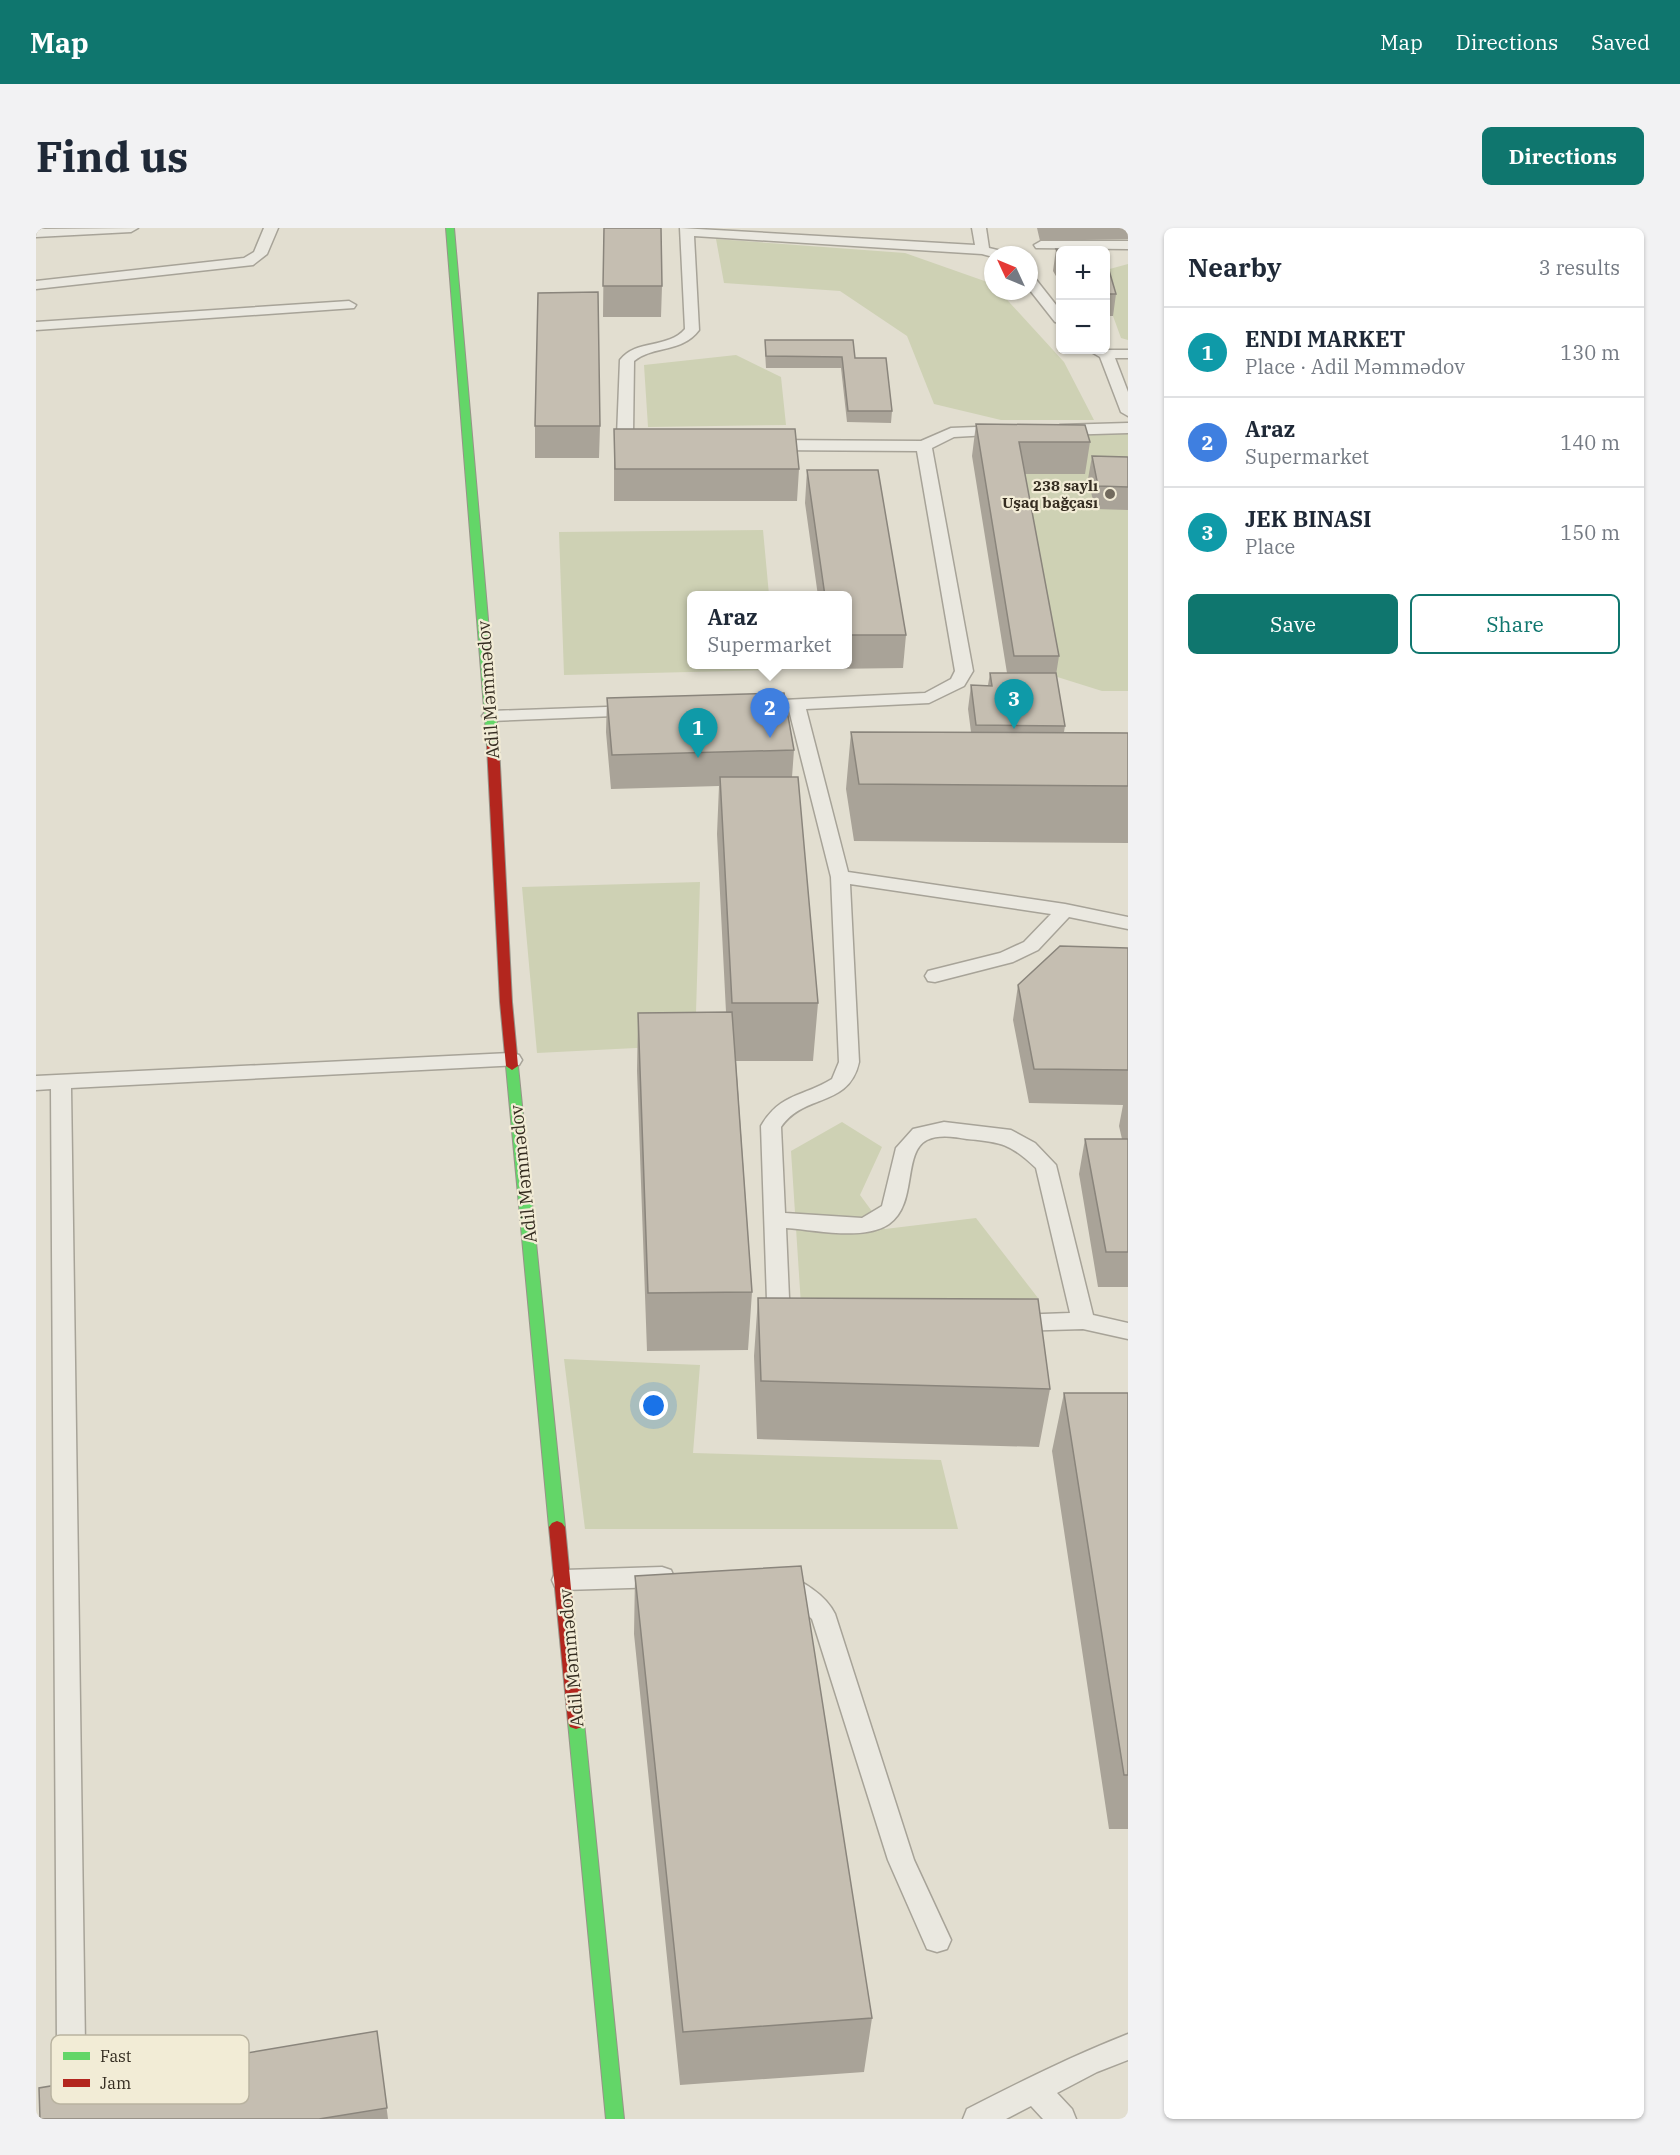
<!DOCTYPE html>
<html lang="en">
<head>
<meta charset="utf-8">
<style>
  :root { --surface:#fff; --page:#f2f2f3; --text:#1f2937; --muted:#747a83; --line:#e0e1e3; --accent:#0f766e }
  body { margin:0; font-family:"IBM Plex Serif",serif; background:var(--page); color:var(--text) }
  .controls { position:absolute; right:18px; top:18px; display:grid; overflow:hidden; border-radius:9px; box-shadow:0 2px 4px #0004 }
  .controls button { width:54px; height:54px; display:grid; place-items:center; padding:0; border:0; border-bottom:2px solid var(--line); background:var(--surface); color:var(--text); font:30px sans-serif }
  .compass { position:absolute; left:948px; top:18px; width:54px; height:54px; border-radius:50%; background:var(--surface); box-shadow:0 2px 4px #0004; rotate:314deg }
  .you { position:absolute; left:618px; top:1178px; width:21px; height:21px; margin:-15px; border:4px solid #fff; border-radius:50%; background:#1a73e8; box-shadow:0 0 0 9px #1a73e833 }
  .badge { display:grid; place-items:center; width:39px; height:39px; border-radius:50%; background:var(--accent); color:#fff; font-size:20px; font-weight:700 }
  .pin { position:absolute; translate:-50% -50px; filter:drop-shadow(0 2px 3px #0008) }
  .pin::after { content:''; position:absolute; top:32px; width:21px; height:18px; background:inherit; clip-path:polygon(0 0,100% 0,50% 100%) }
  .popup { position:absolute; left:651px; top:363px; width:165px; height:78px; box-sizing:border-box; display:grid; place-content:center; border-radius:9px; background:var(--surface); filter:drop-shadow(0 2px 4px #0005); font-size:20px; white-space:nowrap; color:var(--muted) }
  .popup b { font-size:22px; color:var(--text) }
  .popup::after { content:''; position:absolute; left:50%; top:100%; margin-left:-12px; border:12px solid transparent; border-top-color:var(--surface) }
  .list { margin:0; padding:0; list-style:none }
  h2 { display:flex; justify-content:space-between; align-items:center; height:78px; margin:0; padding:0 24px; font-size:26px }
  h2 small { font-size:20px; font-weight:400; color:var(--muted) }
  .list li { display:grid; grid-template-columns:39px 1fr auto; gap:18px; align-items:center; box-sizing:border-box; height:90px; padding:0 24px; border-top:2px solid var(--line) }
  .list b { display:block; font-size:22px; white-space:nowrap }
  .list p { margin:0; font-size:20px; white-space:nowrap; color:var(--muted) }
  .list em { font-size:20px; font-style:normal; color:var(--muted) }
  .actions { display:flex; gap:12px; padding:18px 24px }
  .actions a { flex:1; padding:14px 0; border:2px solid var(--accent); border-radius:9px; text-align:center; font-size:21px; color:var(--accent) }
  .actions .main { background:var(--accent); color:#fff }
  .map { position:relative; flex:none; width:1092px; height:1891px; overflow:hidden; border-radius:9px }
  header { display:flex; align-items:center; gap:36px; box-sizing:border-box; height:84px; padding:0 30px; background:var(--accent); color:#fff }
  header strong { font-size:28px }
  nav { display:flex; gap:33px; margin-inline-start:auto; font-size:21px }
  .intro { display:flex; align-items:center; justify-content:space-between; box-sizing:border-box; height:144px; padding:0 36px }
  h1 { margin:0; font-size:42px }
  .button { padding:15px 27px; border-radius:9px; background:var(--accent); color:#fff; font-size:21px; font-weight:700 }
  main { display:flex; gap:36px; padding:0 36px }
  aside { flex:1; background:var(--surface); border-radius:9px; box-shadow:0 2px 4px #0004 }
  .map>svg:first-child { display:block }
  .green { fill:#ced1b4 }
  .lines { fill:none; stroke-linecap:round; stroke-linejoin:round }
  .lane-casing { stroke:#a7a398; stroke-width:3 }
  .fast-casing { stroke:#979388; stroke-width:2 }
  .jam-casing { stroke:#979388; stroke-width:2 }
  .lane { fill:#eae8e0; fill-rule:evenodd }
  .fast { fill:#63d668; fill-rule:evenodd }
  .jam { fill:#b3261e; fill-rule:evenodd }
  .wall { fill:#a9a398 }
  .building { fill:#c5beb1; stroke:#8a857c; stroke-width:1.5 }
  .poi-dot { fill:#726b5e; stroke:#f2ecd6; stroke-width:2 }
  .labels { text-anchor:middle; dominant-baseline:central; stroke-width:4.5; stroke-linejoin:round; paint-order:stroke }
  .far-poi-label { font-size:15px; font-weight:bold; fill:#352d21; stroke:#f2ecd6; text-anchor:end }
  .street-label { font-size:18px; fill:#352d21; stroke:#f2ecd6 }
  .key { fill:#f2ecd6; stroke:#b9b3a0; stroke-width:1.5 }
  .key-label { font-size:16px; fill:#352d21 }
</style>
</head>
<body>
<header>
<strong>Map</strong>
<nav><a>Map</a><a>Directions</a><a>Saved</a></nav>
</header>
<div class="intro"><h1>Find us</h1><a class="button">Directions</a></div>
<main>
<div class="map">
<svg width="1092" height="1891" viewBox="0 0 1092 1891">
  <rect width="100%" height="100%" fill="#e2ded0"/>
  <!-- green -->
  <path class="green" d="M680,11L869,25L957,56V63H963L1028,134L1058,192H965L898,176L871,108L804,63L688,55Z
    M1092,36V112L1085,110L1077,88L1070,42Z
    M700,127L745,149L750,197L612,199L608,137Z
    M1092,205V463H1066L1015,447L979,246H1048L1037,207Z
    M727,302L733,367L656,368V436L740,437V442L528,447L523,304Z
    M664,654L659,817L501,825L486,659Z
    M806,894L846,919L824,967L849,1001L940,990L1002,1070L804,1082L765,1077L755,923Z
    M528,1131L664,1137L657,1225L905,1232L922,1301H549Z"/>
  <g class="lines">
    <!-- lane casing -->
    <g class="lane-casing">
      <path id="lane" d="M102,0L95,4L0,9V1Z
        M228,0H242L231,26L217,37L0,61V53L208,30L218,24Z
        M644,0L939,17L936,0H950L953,20L970,24L972,27H957V29L946,26L658,8L663,102C646,125 618,117 598,133L597,206L602,210L614,213L617,216L609,221C598,219 589,218 581,208L584,132C600,111 632,121 649,101Z
        M1005,13H1092V21L1000,20L998,17Z
        M993,48L998,49L1024,82V95L1019,94L993,61Z
        M313,73L320,77L318,80L0,102V94Z
        M1052,122H1092V130H1079L1092,164V188L1085,184L1064,129Z
        M1092,195V205L1024,207L1016,202L1024,197Z
        M965,198L973,203L970,206L918,209L896,220L937,443L928,458L893,475L770,481L812,644L1029,676L1092,689V701L1033,689L1002,722L977,734L899,754L892,753L889,748L892,743L964,725L988,714L1015,686L814,656L823,834C813,880 768,865 745,899L749,985L826,990L846,978L860,920L877,901L908,894L975,902L999,915L1020,937L1057,1087L1092,1095V1111L1047,1101L977,1103L969,1101L966,1095L969,1089L977,1087L1034,1085L1000,940C975,916 965,914 931,911C919,909 903,906 891,912C866,925 882,976 853,996C828,1013 780,1002 750,1000L753,1070L769,1091L766,1097L758,1099L750,1097L731,1072L725,898C744,865 767,869 796,851L803,834L795,649L753,482L741,481L738,477L741,473L747,472L889,465L915,451L919,443L881,223L733,222L725,217L733,212L885,213L915,200Z
        M598,478L604,479L607,483L604,487L455,493L449,492L446,488L449,484L455,483Z
        M476,825L483,827L486,832L483,837L35,860L49,1818L45,1827L35,1831L25,1827L21,1818L15,861L0,862V848Z
        M626,1339L635,1342L638,1349L635,1356L626,1359L528,1362L519,1359L516,1352L519,1345L528,1342Z
        M746,1346C766,1352 790,1367 799,1386L878,1632L915,1712L911,1721L901,1724L891,1721L852,1632L776,1391L748,1366L737,1363L734,1356L737,1349Z
        M1092,1806V1832L1061,1844L1021,1865L1036,1881L1040,1891H1007L995,1878L970,1891H927L931,1881C984,1854 1036,1828 1092,1806Z"/>
    </g>
    <!-- fast casing -->
    <g class="fast-casing">
      <path id="fast" d="M410,0H418L463,518L457,521L451,518Z
        M476,834L482,838L529,1299L526,1303L521,1305L516,1303L513,1299L470,838Z
        M540,1487L546,1489L548,1494L588,1891H570L532,1494L534,1489Z"/>
    </g>
    <!-- jam casing -->
    <g class="jam-casing">
      <path id="jam" d="M457,515L463,518L476,774L482,838L476,842L470,838L464,774L451,518Z
        M521,1293L526,1295L529,1299L548,1494L546,1499L540,1501L534,1499L532,1494L513,1299L516,1295Z"/>
    </g>
    <!-- lane -->
    <use href="#lane" class="lane"/>
    <!-- fast -->
    <use href="#fast" class="fast"/>
    <!-- jam -->
    <use href="#jam" class="jam"/>
  </g>
  <!-- wall -->
  <path class="wall" d="M568,0L626,58L625,89H567Z
    M1001,0H1092V11L1004,13Z
    M1020,21L1024,22V55L1017,43Z
    M1070,32L1080,66L1077,88H1070Z
    M729,112L819,130L856,183L855,195L811,194L805,140H730L729,123Z
    M940,196L1054,214L1049,246H989L1023,428L1020,447L1029,498L1028,504L1092,505V615L818,613L810,561L815,504H935L932,481L935,457H952L954,445H971L936,228Z
    M499,198H564L563,230H499Z
    M578,201L763,241L761,273H578Z
    M1056,228L1092,229V282L1059,281L1052,251Z
    M771,242L870,407L867,440L792,441L791,436H812V368H782L769,275Z
    M571,470L758,522L756,549L782,775L777,833H700L716,1064L712,1122L611,1123L601,843L602,785L690,784L681,606L683,558L575,561L570,504Z
    M1092,720V1059H1062L1043,946L1049,911H1086L1083,898L1087,877L993,875L977,792L982,757Z
    M722,1070L1014,1161L1003,1219L721,1211L718,1128Z
    M1028,1165H1092V1601H1073L1016,1223Z
    M599,1348L836,1790L828,1844L644,1857L598,1406Z
    M341,1803L352,1891H4Z"/>
  <!-- building -->
  <path class="building" d="M568,0H625L626,58H567Z
    M1020,21L1067,22H1024V28Z
    M1070,32L1080,66H1070Z
    M562,64L564,198H499L502,65Z
    M729,112H817L819,130H850L856,183H812L806,129L730,128Z
    M940,196L1049,197L1054,214H983L1023,428H978Z
    M578,201H759L763,241H579Z
    M1056,228L1092,229V259L1062,258Z
    M771,242H842L870,407H812V368H789Z
    M954,445H1020L1029,498L940,497L935,457L956,458Z
    M748,465L758,522L576,527L571,470Z
    M815,504L1092,505V558L823,556Z
    M684,549H762L782,775H696Z
    M1024,718L1092,720V842L998,841L982,757Z
    M696,784L716,1064L612,1065L602,785Z
    M1049,911H1092V1024H1070Z
    M722,1070L1002,1071L1014,1161L725,1153Z
    M1028,1165H1092V1547H1088Z
    M765,1338L836,1790L647,1804L599,1348Z
    M341,1803L351,1880L283,1891H4L3,1860Z"/>
  <!-- markers -->
  <circle class="poi-dot" cx="1074" cy="266" r="6"/>
  <g class="labels">
    <!-- far-poi labels -->
    <g class="far-poi-label">
      <text x="1062" y="257">238 saylı<tspan x="1062" dy="17">Uşaq bağçası</tspan></text>
    </g>
    <!-- street labels -->
    <g class="street-label">
      <text transform="translate(452 462) rotate(-94)">Adil Məmmədov</text>
      <text transform="translate(487 946) rotate(-96)">Adil Məmmədov</text>
      <text transform="translate(535 1430) rotate(-95)">Adil Məmmədov</text>
    </g>
  </g>
  <!-- legend -->
  <rect x="15" y="1807" width="198" height="69" rx="9" class="key"/>
  <rect x="27" y="1824" width="27" height="8" fill="#63d668"/>
  <rect x="27" y="1851" width="27" height="8" fill="#b3261e"/>
  <g class="key-label">
    <text x="64" y="1834">Fast</text>
    <text x="64" y="1861">Jam</text>
  </g>
</svg>
<div class="controls">
<button>+</button>
<button>−</button>
</div>
<svg class="compass" viewBox="-18 -18 36 36"><path d="M0-13l5 13h-10z" fill="#e53935"/><path d="M0 13l5-13h-10z" fill="#747a83"/></svg>
<div class="you"></div>
<div class="pin badge" style="left:662px;top:530px;background:#0f9aa8">1</div>
<div class="pin badge" style="left:734px;top:510px;background:#3f7fe0">2</div>
<div class="popup"><b>Araz</b>Supermarket</div>
<div class="pin badge" style="left:978px;top:501px;background:#0f9aa8">3</div>
</div>
<aside>
<h2>Nearby<small>3 results</small></h2>
<ul class="list">
<li><span class="badge" style="background:#0f9aa8">1</span><div><b>ENDI MARKET</b><p>Place · Adil Məmmədov</p></div><em>130 m</em></li>
<li><span class="badge" style="background:#3f7fe0">2</span><div><b>Araz</b><p>Supermarket</p></div><em>140 m</em></li>
<li><span class="badge" style="background:#0f9aa8">3</span><div><b>JEK BINASI</b><p>Place</p></div><em>150 m</em></li>
</ul>
<div class="actions"><a class="main">Save</a><a>Share</a></div>
</aside>
</main>
</body>
</html>
